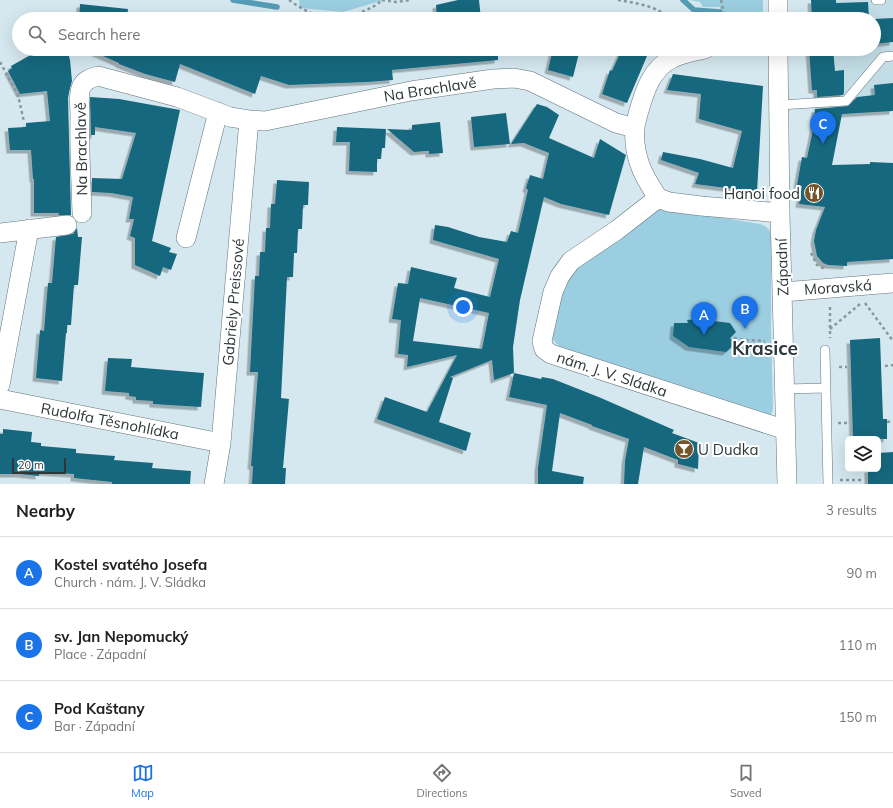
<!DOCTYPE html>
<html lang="en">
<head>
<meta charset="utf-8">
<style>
  :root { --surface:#fff; --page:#f2f2f2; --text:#202124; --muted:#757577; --line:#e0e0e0; --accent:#1a73e8 }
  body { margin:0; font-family:Mulish,sans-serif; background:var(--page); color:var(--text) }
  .controls { position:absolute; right:12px; bottom:12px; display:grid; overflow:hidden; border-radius:6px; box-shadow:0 4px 16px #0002 }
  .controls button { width:36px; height:36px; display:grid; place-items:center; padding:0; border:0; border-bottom:1px solid var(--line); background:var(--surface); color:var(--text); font:20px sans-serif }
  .scale { position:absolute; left:12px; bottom:10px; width:54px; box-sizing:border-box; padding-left:4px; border:2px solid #2e3638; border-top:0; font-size:11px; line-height:14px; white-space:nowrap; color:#2e3638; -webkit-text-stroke:3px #fff; paint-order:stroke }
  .you { position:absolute; left:463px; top:307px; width:14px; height:14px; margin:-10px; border:3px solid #fff; border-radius:50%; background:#1a73e8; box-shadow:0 0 0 6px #1a73e833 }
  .badge { display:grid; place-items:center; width:26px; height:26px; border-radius:50%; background:var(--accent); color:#fff; font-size:13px; font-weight:700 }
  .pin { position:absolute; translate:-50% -33px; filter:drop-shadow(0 1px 2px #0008) }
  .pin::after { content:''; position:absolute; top:21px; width:14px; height:12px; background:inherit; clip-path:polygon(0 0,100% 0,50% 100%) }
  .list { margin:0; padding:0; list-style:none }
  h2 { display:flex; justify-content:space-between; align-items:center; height:52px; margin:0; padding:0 16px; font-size:17px }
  h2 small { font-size:13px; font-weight:400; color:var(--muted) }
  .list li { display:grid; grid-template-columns:26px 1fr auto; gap:12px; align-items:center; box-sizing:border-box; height:72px; padding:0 16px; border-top:1px solid var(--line) }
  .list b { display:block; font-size:15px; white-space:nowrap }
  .list p { margin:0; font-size:13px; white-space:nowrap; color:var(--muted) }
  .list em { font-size:13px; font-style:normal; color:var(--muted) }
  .icon { flex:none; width:22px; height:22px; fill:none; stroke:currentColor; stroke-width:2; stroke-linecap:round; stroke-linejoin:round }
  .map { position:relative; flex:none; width:893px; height:484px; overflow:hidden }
  .search { position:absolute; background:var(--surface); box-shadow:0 4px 16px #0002; left:12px; right:12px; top:12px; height:44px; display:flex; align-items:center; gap:10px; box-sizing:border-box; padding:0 14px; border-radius:22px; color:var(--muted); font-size:15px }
  .sheet { height:268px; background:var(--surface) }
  nav { display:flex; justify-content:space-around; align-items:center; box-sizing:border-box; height:56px; border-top:1px solid var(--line); background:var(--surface); font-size:11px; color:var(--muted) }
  nav a { display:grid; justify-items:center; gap:2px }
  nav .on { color:var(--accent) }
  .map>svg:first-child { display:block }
  .built { fill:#c2dde6 }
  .green { fill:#9bcee1 }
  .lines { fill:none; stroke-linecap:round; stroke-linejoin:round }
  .stream { stroke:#549db6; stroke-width:5.5 }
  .building { fill:#16677e; fill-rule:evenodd; filter:url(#shadow) }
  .service-casing { stroke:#64747b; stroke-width:10 }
  .minor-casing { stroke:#64747b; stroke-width:20 }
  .path { stroke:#89979c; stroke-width:2.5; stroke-dasharray:3 3; stroke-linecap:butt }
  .service { stroke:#fff; stroke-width:9 }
  .minor { stroke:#fff; stroke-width:19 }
  .labels { text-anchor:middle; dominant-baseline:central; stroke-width:4; stroke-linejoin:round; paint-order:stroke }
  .street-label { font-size:15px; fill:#2e3638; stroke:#fff }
  .poi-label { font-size:15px; fill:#2e3638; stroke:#fff; text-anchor:end }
  .district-label { font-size:19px; font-weight:bold; fill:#2e3638; stroke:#fff }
</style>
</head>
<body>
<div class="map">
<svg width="893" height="484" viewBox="0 0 893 484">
  <defs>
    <filter id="shadow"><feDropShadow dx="-3.5" dy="3.5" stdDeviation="0" flood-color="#0004"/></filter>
  </defs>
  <rect width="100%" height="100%" fill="#d5e8ef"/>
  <!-- built -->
  <path class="built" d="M811,0H893V110L813,117L809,49H874V19H812Z"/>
  <!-- green -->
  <path class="green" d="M299,0H384L343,12L300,8Z
    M690,0H763V14L719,18L720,7H703L700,2Z
    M668,209L760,224C767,226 770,229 771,237V330L773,409L771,415L562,349L553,340L551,335L557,294L575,268L656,210Z"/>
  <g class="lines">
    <!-- stream -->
    <path class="stream" d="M233,0L277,7
      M683,0L694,10L720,12"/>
  </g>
  <!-- building -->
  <path class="building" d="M458,0H479L481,19H437L436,5Z
    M811,0H836V3L868,2L869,19H812Z
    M80,4L128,9L127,19H79Z
    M893,18V42L874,44V19Z
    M34,49H67L70,60L72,81L70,88L68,98L71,215H58L59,213H34V179H33L31,150H10L8,128L26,127V123L50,121L47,91L20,94L8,71L12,68L11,66L34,53Z
    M87,49H163L181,54L183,49H498V60L392,70L393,80L367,82L289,85L261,76L255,94L180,64L175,82L145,74L119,64V63Z
    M553,49H580L573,77L548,70Z
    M622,49H650L627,103L602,94L610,70L612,71Z
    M809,49H833L835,71L844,70V93L843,95L817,97V90H812Z
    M673,74L763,86L757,192L695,184L699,173L661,160L663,152L700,159L733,168L742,131L699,119L701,94L667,90Z
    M893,83V111L842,114L832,165L870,164V162L893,163V259L847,262V266L828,265L823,263L817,256L814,241L816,230L825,207L799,204L802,186L797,185L802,157L807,158L813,130L815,109L848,106L857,97L875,95L874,85Z
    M90,97L119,99L180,110L152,241L171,248L169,252L177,254L171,270L163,267L160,276L135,265V238L130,236L134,219H129L133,197L111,193L92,192V178L122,179L136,133L95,127V135H91Z
    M537,104L547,107L559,115L549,138L594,158L600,139L626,155L609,215L561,204L544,197L520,300L513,347L514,373L494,380L492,360L450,377L453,378L439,422L471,433L466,451L377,419L385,397L427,412L457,355L407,367L408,355L398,354L401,320L392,319L398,283L408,284L411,267L457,278L454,288L490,297L499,259L433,240L435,225L448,227L479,237L507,242L511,231L518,233L528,190L526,188L530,175L543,179L549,153L524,143L511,144ZM420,298L489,313L482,349L413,341Z
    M506,113L510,144L474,147L471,117Z
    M440,122L443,153L429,154V151H426L414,152L387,129L412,130V125Z
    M337,127L386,129L385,148H382L381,159H377V172L349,171L350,142H336Z
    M277,180L309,182L308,205H303L302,229H298L297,253H294L293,277H287L281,398L289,399L283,468H286L285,484H252L253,466H251L258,372H250L255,276H259L260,252H265L266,228H270L271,204H275Z
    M77,228L78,237H82L78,285H74L71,325H67V333H66L62,381L36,378L40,330L44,331L48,283H52L56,237L73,234Z
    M697,319L730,323L736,332L730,338L735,344L726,352L689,347L673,336L674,323H688L687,320Z
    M880,338L883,419H887V439H853L850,340Z
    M108,358L132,359L131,367L204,373L201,407L153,404V401L136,400V397L129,396V393L105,391Z
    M514,373L541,379L542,377L553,379L601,398L674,430L672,433L699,443L698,469L678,464V460L644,447L638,484H624L625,461L629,439L592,426V425L560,413L552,471L584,477L583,484H538V468L547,405L509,397Z
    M3,429L32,432L31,442L41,443V446L76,449V453L115,456L114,460L153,463L152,468L191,471L190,484H112V482L74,478V474L39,472V476L19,474H0V434H3Z
    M893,452V484H868V469H878V453Z"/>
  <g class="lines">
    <!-- service casing -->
    <g class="service-casing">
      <path id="service" d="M876,0H881
        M779,105L846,101L883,57L893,56
        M825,350L828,484
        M785,389L826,388"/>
    </g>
    <!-- minor casing -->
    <g class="minor-casing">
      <path id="minor" d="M778,0V19
        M778,49L780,213L787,484
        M658,198C651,187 644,177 640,165C636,154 634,140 635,129C635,124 637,119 638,114C644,93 651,68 673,58C683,53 695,51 705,49
        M82,213C81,181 79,148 80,115C80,107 78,96 81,88C84,80 91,78 98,76L177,97L230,117L249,120L265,121L411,91L493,79L514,78L530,81L616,123L635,128
        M780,213L701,206L669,202L658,198L617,230L571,261L560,276L553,292L542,341L544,349L551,354L786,430
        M0,233L67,225
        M186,238L218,112
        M783,292L893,283
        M0,385L29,229
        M0,399L221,443
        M214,484L221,443L249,120"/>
    </g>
    <!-- path -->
    <path class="path" d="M289,0C313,17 332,24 361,12C369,9 376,6 382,0
      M382,0L396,2L411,0
      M618,0C636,3 657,6 671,19
      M721,0L725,19
      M0,62L18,95L24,122
      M811,253L817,265L825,269
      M865,303L893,341
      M830,307V338
      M830,329L860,304
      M734,338L746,340L765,341
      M885,366L893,365
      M839,367H847
      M887,422L893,421
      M838,423H849
      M840,480H864"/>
    <!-- service -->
    <use href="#service" class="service"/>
    <!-- minor -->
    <use href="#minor" class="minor"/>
  </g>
  <!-- icons -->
  <defs>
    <g id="restaurant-disc" transform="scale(1)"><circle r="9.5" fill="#74542a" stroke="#fff"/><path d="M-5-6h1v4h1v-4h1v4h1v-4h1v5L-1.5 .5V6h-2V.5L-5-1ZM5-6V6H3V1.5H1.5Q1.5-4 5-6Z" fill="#fff"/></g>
    <g id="bar-disc" transform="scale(1)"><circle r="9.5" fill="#74542a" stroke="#fff"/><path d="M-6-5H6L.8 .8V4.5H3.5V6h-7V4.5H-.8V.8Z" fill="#fff"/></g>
  </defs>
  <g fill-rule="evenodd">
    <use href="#restaurant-disc" x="814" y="193"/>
    <use href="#bar-disc" x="684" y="449"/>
  </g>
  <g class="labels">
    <!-- street labels -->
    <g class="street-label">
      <text transform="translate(430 89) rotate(-9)">Na Brachlavě</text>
      <text transform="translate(81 149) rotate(-91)">Na Brachlavě</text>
      <text transform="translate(782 267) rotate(-92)">Západní</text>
      <text transform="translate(838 287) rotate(-4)">Moravská</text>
      <text transform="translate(233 302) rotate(-85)">Gabriely Preissové</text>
      <text transform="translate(612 374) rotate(18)">nám. J. V. Sládka</text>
      <text transform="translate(110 421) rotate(11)">Rudolfa Těsnohlídka</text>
    </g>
    <!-- poi labels -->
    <g class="poi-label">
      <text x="800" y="193">Hanoi food</text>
      <text x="698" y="449" text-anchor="start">U Dudka</text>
    </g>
    <!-- district labels -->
    <g class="district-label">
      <text x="765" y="348">Krasice</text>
    </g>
  </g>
</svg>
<div class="controls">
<button><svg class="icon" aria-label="layers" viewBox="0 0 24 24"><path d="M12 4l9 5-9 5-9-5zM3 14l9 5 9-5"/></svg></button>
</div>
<div class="scale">20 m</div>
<div class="you"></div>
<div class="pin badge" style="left:704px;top:335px">A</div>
<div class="pin badge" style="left:745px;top:329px">B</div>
<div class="pin badge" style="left:823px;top:144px">C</div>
<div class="search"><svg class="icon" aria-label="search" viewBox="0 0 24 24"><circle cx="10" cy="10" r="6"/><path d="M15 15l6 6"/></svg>Search here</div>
</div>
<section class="sheet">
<h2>Nearby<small>3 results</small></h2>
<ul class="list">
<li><span class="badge">A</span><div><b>Kostel svatého Josefa</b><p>Church · nám. J. V. Sládka</p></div><em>90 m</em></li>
<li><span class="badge">B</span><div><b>sv. Jan Nepomucký</b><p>Place · Západní</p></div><em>110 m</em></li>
<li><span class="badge">C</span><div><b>Pod Kaštany</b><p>Bar · Západní</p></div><em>150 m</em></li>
</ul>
</section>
<nav>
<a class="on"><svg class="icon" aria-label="map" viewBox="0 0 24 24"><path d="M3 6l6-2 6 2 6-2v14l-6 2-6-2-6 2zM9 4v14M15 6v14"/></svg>Map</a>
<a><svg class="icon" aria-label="directions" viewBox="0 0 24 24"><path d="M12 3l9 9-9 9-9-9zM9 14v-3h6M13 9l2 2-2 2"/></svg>Directions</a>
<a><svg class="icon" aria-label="saved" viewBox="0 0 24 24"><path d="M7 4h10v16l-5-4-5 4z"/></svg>Saved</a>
</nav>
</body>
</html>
